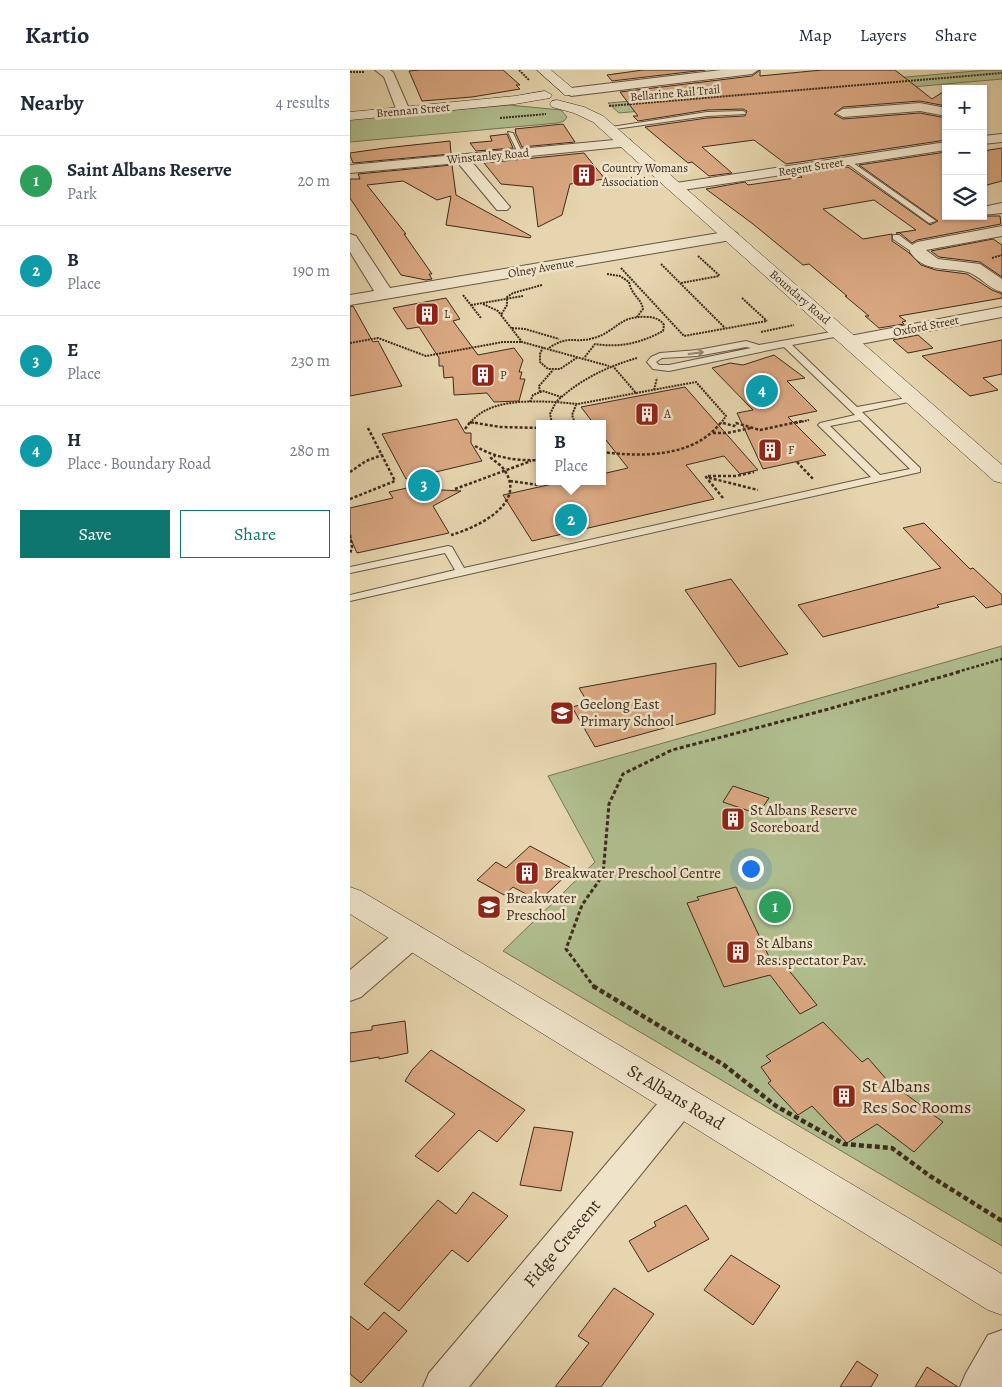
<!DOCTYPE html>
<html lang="en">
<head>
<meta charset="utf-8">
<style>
  :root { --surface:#fff; --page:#f6f6f7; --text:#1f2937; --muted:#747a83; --line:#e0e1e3; --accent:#0f766e }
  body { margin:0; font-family:Alegreya,serif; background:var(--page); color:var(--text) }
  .controls { position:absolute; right:15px; top:15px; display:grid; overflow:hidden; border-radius:0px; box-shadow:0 1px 4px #0004 }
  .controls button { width:45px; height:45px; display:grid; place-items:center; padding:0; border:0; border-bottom:1px solid var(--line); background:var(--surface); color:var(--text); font:25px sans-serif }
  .you { position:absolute; left:400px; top:798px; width:18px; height:18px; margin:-12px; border:4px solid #fff; border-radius:50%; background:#1a73e8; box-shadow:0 0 0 8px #1a73e833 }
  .badge { display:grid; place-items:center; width:32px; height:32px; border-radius:50%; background:var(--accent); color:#fff; font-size:16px; font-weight:700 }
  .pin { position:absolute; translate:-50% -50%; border:2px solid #fff; box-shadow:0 1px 5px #0006 }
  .popup { position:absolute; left:186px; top:350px; width:70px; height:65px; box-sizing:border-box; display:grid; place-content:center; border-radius:0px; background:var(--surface); filter:drop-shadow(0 1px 4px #0005); font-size:16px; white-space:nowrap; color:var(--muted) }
  .popup b { font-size:19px; color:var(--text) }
  .popup::after { content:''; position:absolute; left:50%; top:100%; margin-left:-10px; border:10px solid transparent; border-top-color:var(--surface) }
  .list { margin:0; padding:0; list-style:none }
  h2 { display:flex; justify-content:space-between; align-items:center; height:65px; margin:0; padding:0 20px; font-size:21px }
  h2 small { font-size:16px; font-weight:400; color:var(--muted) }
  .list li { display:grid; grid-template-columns:32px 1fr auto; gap:15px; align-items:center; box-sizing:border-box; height:90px; padding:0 20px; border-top:1px solid var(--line) }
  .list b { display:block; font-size:19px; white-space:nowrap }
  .list p { margin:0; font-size:16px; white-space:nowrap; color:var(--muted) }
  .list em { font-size:16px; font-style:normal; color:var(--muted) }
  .actions { display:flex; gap:10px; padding:15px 20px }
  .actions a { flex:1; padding:11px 0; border:1px solid var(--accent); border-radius:0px; text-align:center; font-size:18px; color:var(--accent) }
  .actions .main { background:var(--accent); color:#fff }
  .icon { flex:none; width:28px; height:28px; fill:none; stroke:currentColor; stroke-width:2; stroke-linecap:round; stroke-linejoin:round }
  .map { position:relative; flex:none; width:652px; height:1317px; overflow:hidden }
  header { display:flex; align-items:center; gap:30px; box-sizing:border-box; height:70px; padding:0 25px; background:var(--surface); border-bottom:1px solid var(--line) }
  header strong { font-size:24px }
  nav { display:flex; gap:28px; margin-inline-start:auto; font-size:18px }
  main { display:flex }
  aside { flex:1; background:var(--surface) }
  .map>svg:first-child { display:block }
  .green { fill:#b0be8e; stroke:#777456 }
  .building { fill:#daa881; stroke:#3e2b1e }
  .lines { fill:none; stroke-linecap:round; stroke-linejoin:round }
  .lane-casing { stroke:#685642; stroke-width:2 }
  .street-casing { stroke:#685642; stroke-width:2 }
  .secondary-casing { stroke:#3e2b1e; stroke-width:1 }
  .path-far3 { stroke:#3e2b1e; stroke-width:2; stroke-dasharray:2 1; stroke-linecap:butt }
  .path-far2 { stroke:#3e2b1e; stroke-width:2.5; stroke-dasharray:3 2; stroke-linecap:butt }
  .path-far1 { stroke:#3e2b1e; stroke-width:3; stroke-dasharray:4 2.5; stroke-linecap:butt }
  .path { stroke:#3e2b1e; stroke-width:4.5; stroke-dasharray:5 3; stroke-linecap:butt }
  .lane { fill:#efe4ca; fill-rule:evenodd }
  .street { fill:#efe4ca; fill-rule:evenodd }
  .secondary { fill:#efe4ca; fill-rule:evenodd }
  .oneway { stroke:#968874 }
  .labels { text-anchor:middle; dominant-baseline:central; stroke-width:5; stroke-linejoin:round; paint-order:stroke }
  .far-street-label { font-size:12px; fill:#3e2b1e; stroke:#efe4ca }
  .far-poi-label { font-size:12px; fill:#3e2b1e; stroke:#efe4ca; text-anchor:start }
  .poi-label { font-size:15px; fill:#3e2b1e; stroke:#efe4ca; text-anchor:start }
  .near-poi-label { font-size:18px; fill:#3e2b1e; stroke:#efe4ca; text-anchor:start }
  .near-street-label { font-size:18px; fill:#3e2b1e; stroke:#efe4ca }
</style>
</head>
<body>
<header>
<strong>Kartio</strong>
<nav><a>Map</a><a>Layers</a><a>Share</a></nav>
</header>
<main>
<aside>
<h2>Nearby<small>4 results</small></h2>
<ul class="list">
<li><span class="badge" style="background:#2e9e5b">1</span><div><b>Saint Albans Reserve</b><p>Park</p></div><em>20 m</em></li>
<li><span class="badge" style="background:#0f9aa8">2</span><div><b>B</b><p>Place</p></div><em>190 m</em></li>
<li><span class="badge" style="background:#0f9aa8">3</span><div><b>E</b><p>Place</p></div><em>230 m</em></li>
<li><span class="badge" style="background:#0f9aa8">4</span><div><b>H</b><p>Place · Boundary Road</p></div><em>280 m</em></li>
</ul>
<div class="actions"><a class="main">Save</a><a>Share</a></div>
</aside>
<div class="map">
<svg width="652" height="1317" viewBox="0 0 652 1317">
  <rect width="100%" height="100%" fill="#e6d5ae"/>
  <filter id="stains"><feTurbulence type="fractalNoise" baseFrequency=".004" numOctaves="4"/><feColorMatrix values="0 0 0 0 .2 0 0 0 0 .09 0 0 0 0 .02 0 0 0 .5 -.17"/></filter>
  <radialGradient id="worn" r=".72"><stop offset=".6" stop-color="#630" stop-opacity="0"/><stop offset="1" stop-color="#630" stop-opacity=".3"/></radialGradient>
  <!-- green -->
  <path class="green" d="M637,0H652V9L269,43L258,33Z
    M159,35L211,40L217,47L214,51L208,53L0,72V49Z
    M652,576V1176L153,881L245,792L198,706Z"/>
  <!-- building -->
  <path class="building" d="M70,0H153L170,15H166L170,19L122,27L72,31L59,1Z
    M293,0H355L262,11L257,5Z
    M410,0V6L472,0H545L582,29L596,20V36L570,31L493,37L484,44L493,49L570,43L596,48V70L436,94L404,70L352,77L382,103L359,106L342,92L338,93L295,57L357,48L395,46L397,41L393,39L357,40L288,51L283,46H288L270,22L402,6Z
    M213,54L225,72L172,77L165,62H166L165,59Z
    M157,64L163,78L126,81L120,73L142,71L140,66Z
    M100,71L101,84L3,93L0,85V83L35,78Z
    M652,78V111L633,116V81Z
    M596,82V146H650L651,154L567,170L562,173L550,163H546L566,160L524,130L473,139L513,169L542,164V171L558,182L571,195L586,200L617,204L642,220L652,224V228L549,246L556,251L552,252L554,254L529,258L515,246H519L495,226H497L459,194L453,195L403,154L356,119L395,112L398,115L452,107L448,104L498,97L580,155L588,151L509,95Z
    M234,83L255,109L220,114L212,145L188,157L183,117L151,114L134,93Z
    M102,95L106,125L181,166L180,168L96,155L101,126L87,130L53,111L17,115L56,164H54L82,204H79L82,209L76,210L51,205L0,128V109H10L8,104Z
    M643,169L652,175V207L630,192L589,187L581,181Z
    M96,228L110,249L103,251L128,285L164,278L173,290L169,302H172L170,309H175L169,331L144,332L137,323L104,325L103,307L94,308L93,296H89V288L69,257L57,259L43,238Z
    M3,236L23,272L28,271L52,316L0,326V237Z
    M568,265L583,278L558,283L543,270Z
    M652,270V304L633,308L648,320L620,326L572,286Z
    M424,285L455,308L437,311L467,341L438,347L476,385L413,399L387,343L403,340L362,298L380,293L393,295Z
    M335,317L408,400L390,404L374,386L336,395L364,429L182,471L153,425L216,411H252V404L278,398L252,365V354H244L231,337Z
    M107,349L115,363H121V373L132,391L56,409L32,364Z
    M57,418L111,421L83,436L99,463L7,483L0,467V438L43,428L39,422Z
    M574,453L620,499L623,498L652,525V534L636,538L624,526L587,535L589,537L473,567L448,535L591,498L553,458Z
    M381,509L408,545L438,584L389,597L335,520Z
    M366,593L365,644L245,677L222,637L238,633L229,618Z
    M383,716L419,728L408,744L373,732Z
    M180,776L223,799L189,831L163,817L154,825L127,810L146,792L156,798Z
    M386,817L421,891L428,887L467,935L450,944L420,905L374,917L337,833L349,830L347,827Z
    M55,951L58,983L29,989V987L0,992V963L22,960V956Z
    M473,952L512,992L518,988L537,1010L593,1052L564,1082L527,1054L497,1073L462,1036L448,1045L418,1013L421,1011L411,997L421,991L416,986Z
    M81,980L175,1040L147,1072L129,1060L88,1102L65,1086L105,1044L55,1011L62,1000Z
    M184,1057L223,1062L211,1121L170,1115Z
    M123,1122L158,1146L118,1192L102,1180L49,1241L14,1214L88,1130L106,1144Z
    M336,1135L359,1169L298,1202L279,1171L306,1156L304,1152Z
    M381,1185L430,1216L403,1255L354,1220Z
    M264,1218L304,1244L251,1317H205L239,1273L228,1266Z
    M34,1242L57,1261L11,1313L0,1304V1246L18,1260Z
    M507,1291L528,1305L521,1317H490Z
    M577,1297L608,1317H565Z"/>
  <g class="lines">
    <!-- lane casing -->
    <g class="lane-casing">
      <path id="lane" d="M393,41L396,43L395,44L357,46L258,60L255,58L357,42Z
        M158,62L163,63L173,84L168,83Z
        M495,90H499L586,151L579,153L495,92Z
        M543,165H549L572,182L565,184L543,169Z
        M492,260L496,263L495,265L442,275L507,337L567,326V330L512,342L570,398V402L0,531V525L105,500L95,483L0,503V497L98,476L102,477L114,498L521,407L468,355L470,353L505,345L434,277L319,301L303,299L297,292L301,287L310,283L348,280L396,271L409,275ZM396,277L401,278L319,295H309L306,292L312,288L348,286ZM510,350L560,399L530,405L480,356Z"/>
    </g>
    <!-- street casing -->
    <g class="street-casing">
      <path id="street" d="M25,0H40L43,2L60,41L58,44H48L34,7Z
        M371,0H408L402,4L221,26L215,22L221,18Z
        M570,33L596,38V46L570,41L493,47L486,43L493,39Z
        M652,64V72L633,74V66Z
        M275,69L280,70L282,73L280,76L122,92L160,137L157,140H147L108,93L0,103V95Z
        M596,72V80L326,121L321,120L319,117L321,114L326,113Z
        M652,133V143L633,145V137Z
        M652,156V166L576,180L588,189L630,194L652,209V222C639,219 630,206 618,202C597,197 574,203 560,182L562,175L567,172Z
        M381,161L387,163L389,166L387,169L0,235V225L24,221L0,182V164L6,166L40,218Z
        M652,237V247L500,276L494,275L491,271L494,267L500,266Z
        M61,854L72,858L76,866L72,874L11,927L0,931V900L50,858Z
        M331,1015L343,1020L348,1030L343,1040L119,1317H73L79,1303L319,1020Z
        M652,1260V1317H610L616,1303L638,1265Z"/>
    </g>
    <!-- secondary casing -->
    <g class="secondary-casing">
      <path id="secondary" d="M187,0H201L227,22L225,25H215Z
        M195,21L202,25L200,28L165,34L0,50V42L165,26Z
        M207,30L234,37L253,46L652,395V413L644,411L243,52L224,43L202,37L200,34L202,31Z
        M0,817L11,821L652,1204V1245L638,1240L0,844Z"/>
    </g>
    <!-- path-far3 -->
    <path class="path-far3" d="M169,0L179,10
      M0,2H15
      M259,36L652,3
      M150,48L196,44
      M348,186L370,206
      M642,188L652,185
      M311,194L375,258
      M271,198L334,266L417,251
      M257,204L270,206L279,212C282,226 291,228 293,239L287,247
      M331,213L369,206
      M192,215L163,223L157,227V235L151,245L172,272L259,296
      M113,225L131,248
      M392,228L417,251
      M133,234L148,241L151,245
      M121,235L173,226
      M162,258L175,259L209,269
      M411,262L444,255
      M0,273L28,268L76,286L153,272H172
      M193,277L190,284V292L198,299H210L228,287
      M199,278C219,264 224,274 244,268C266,262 269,245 297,247C304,247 310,249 314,255L313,261C291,273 270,278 245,274L234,288
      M304,320L307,308
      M190,322L189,316L203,300
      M286,323L346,312L376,346L371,353
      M180,332L183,325L193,321L211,327
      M120,352L124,353
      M120,353C139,329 178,331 206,332C229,310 256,297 287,288
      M202,353L200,344L206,332L228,334L286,323L262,295
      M225,353L222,345L226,335
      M446,353L459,350"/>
    <!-- path-far2 -->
    <path class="path-far2" d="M201,351L202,354
      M224,351L225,354
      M120,352L150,357L190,358
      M373,353L384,356L386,353L410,360L452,351
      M115,359L121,351
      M363,363H377L401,358
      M125,376C146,388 166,391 190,390
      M252,382C292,387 345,388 372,351
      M447,392L464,410
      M0,402L16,391L32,385
      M358,406H386L404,402
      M160,411L189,415L194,411
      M105,419L181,391
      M373,428L356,407L408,420
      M0,429L45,411L17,356
      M0,465L2,477L0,484
      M101,465C125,458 177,435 155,401C152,396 146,392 141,388L145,386
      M607,602L652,589"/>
    <!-- path-far1 -->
    <path class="path-far1" d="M245,918L216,879L232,835L253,805L259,734L273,704L322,680L475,640L612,601"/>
    <!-- path -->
    <path class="path" d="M243,916L374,995L426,1036L494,1074L542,1078L580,1106L652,1151"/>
    <!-- lane -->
    <use href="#lane" class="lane"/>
    <!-- street -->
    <use href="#street" class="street"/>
    <!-- secondary -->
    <use href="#secondary" class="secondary"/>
  </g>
  <!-- one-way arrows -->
  <defs><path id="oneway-shaft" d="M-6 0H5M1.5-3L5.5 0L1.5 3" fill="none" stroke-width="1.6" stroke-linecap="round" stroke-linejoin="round" transform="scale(1.25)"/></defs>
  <use class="oneway" href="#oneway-shaft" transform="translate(346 283) rotate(-7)"/>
  <!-- icons -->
  <defs>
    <g id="building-square" transform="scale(1.25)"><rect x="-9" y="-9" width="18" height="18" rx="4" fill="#8f2418" stroke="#efe4ca"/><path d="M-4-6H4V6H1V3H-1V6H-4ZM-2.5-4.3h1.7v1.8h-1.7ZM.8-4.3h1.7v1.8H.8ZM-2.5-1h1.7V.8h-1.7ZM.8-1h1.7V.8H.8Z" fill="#fff"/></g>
    <g id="school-square" transform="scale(1.25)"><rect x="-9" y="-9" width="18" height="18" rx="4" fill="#8f2418" stroke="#efe4ca"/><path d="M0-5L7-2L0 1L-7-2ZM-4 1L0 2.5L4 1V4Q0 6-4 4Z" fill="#fff"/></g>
  </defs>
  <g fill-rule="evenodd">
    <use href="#building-square" x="234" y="105"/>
    <use href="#building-square" x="77" y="244"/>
    <use href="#building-square" x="133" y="305"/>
    <use href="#building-square" x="297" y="344"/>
    <use href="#building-square" x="420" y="380"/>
    <use href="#school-square" x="212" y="643"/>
    <use href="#building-square" x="383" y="749"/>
    <use href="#building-square" x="177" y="803"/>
    <use href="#school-square" x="139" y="837"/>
    <use href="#building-square" x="388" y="882"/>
    <use href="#building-square" x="494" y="1026"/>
  </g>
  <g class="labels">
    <!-- far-street labels -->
    <g class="far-street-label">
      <text transform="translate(325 23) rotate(-5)">Bellarine Rail Trail</text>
      <text transform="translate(63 40) rotate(-5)">Brennan Street</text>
      <text transform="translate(138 86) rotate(-5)">Winstanley Road</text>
      <text transform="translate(461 97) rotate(-9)">Regent Street</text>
      <text transform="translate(191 198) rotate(-10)">Olney Avenue</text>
      <text transform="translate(450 227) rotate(41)">Boundary Road</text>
      <text transform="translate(576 256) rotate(-11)">Oxford Street</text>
    </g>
    <!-- far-poi labels -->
    <g class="far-poi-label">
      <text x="252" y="98">Country Womans<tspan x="252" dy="14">Association</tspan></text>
      <text x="94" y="244">L</text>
      <text x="150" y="305">P</text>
      <text x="314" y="344">A</text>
      <text x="438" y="380">F</text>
    </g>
    <!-- poi labels -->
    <g class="poi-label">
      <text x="230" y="634">Geelong East<tspan x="230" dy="17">Primary School</tspan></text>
      <text x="400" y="740">St Albans Reserve<tspan x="400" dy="17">Scoreboard</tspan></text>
      <text x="194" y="803">Breakwater Preschool Centre</text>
      <text x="156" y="828">Breakwater<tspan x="156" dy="17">Preschool</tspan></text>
      <text x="406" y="873">St Albans<tspan x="406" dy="17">Res.spectator Pav.</tspan></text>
    </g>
    <!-- near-poi labels -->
    <g class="near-poi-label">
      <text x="512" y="1016">St Albans<tspan x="512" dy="21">Res Soc Rooms</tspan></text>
    </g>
    <!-- near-street labels -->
    <g class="near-street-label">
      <text transform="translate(326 1027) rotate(31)">St Albans Road</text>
      <text transform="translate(212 1173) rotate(-50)">Fidge Crescent</text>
    </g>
  </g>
  <rect width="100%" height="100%" filter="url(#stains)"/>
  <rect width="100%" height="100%" fill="url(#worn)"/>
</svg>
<div class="controls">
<button>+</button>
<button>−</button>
<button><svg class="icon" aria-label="layers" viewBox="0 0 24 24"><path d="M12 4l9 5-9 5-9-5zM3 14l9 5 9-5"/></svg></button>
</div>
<div class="you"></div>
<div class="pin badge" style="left:425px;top:837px;background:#2e9e5b">1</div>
<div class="pin badge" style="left:221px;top:450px;background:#0f9aa8">2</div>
<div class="popup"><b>B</b>Place</div>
<div class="pin badge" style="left:74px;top:415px;background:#0f9aa8">3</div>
<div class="pin badge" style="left:412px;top:321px;background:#0f9aa8">4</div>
</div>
</main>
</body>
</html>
